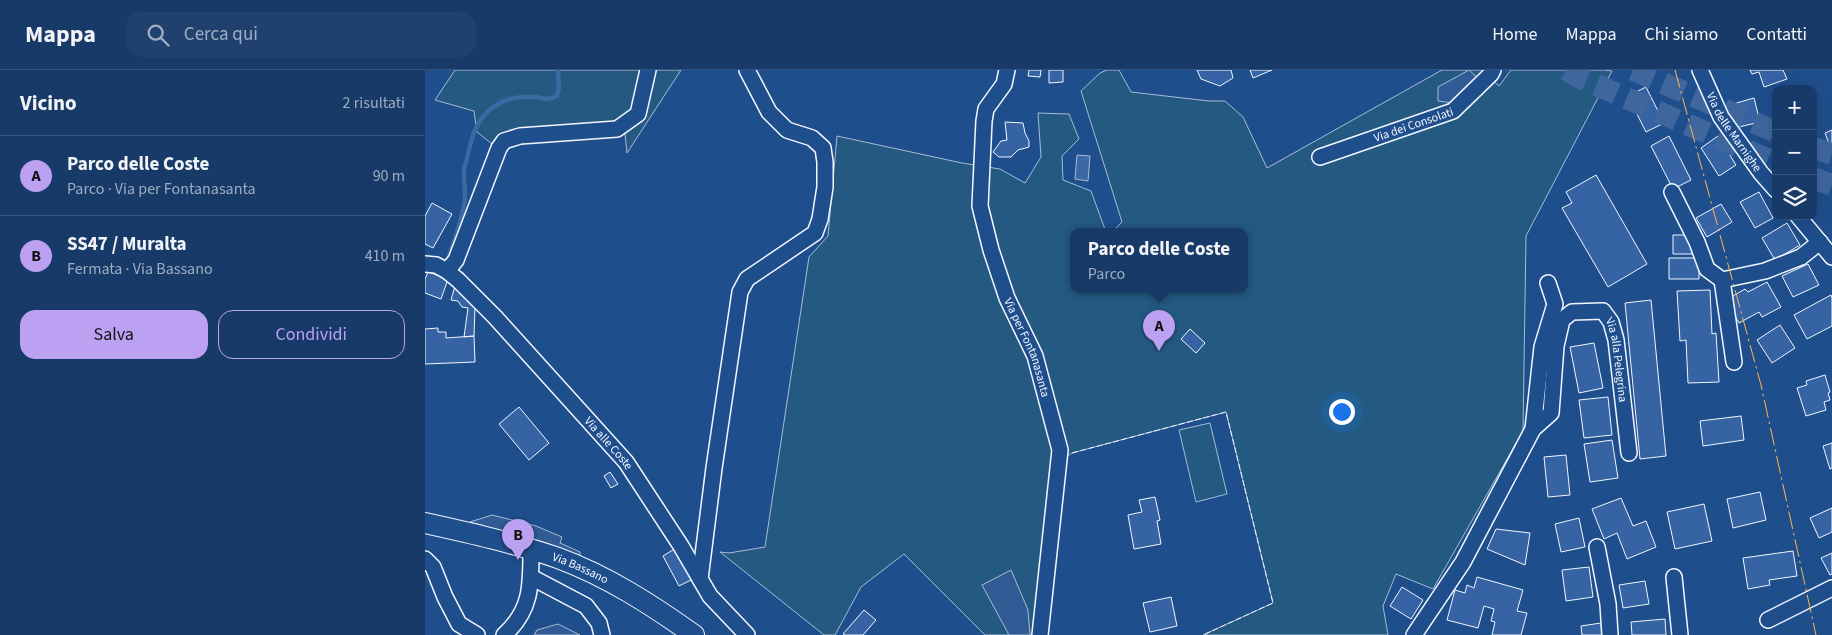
<!DOCTYPE html>
<html lang="it">
<head>
<meta charset="utf-8">
<style>
  :root { --surface:#173a69; --page:#20416f; --text:#f1f3f6; --muted:#9eadc0; --line:#36547d; --accent:#bca0f2 }
  body { margin:0; font-family:"Source Sans 3",sans-serif; background:var(--page); color:var(--text) }
  .controls { position:absolute; right:15px; top:15px; display:grid; overflow:hidden; border-radius:10px; box-shadow:0 5px 20px #0002 }
  .controls button { width:45px; height:45px; display:grid; place-items:center; padding:0; border:0; border-bottom:1px solid var(--line); background:var(--surface); color:var(--text); font:25px sans-serif }
  .you { position:absolute; left:916px; top:341px; width:18px; height:18px; margin:-12px; border:4px solid #fff; border-radius:50%; background:#1a73e8; box-shadow:0 0 0 8px #1a73e833 }
  .badge { display:grid; place-items:center; width:32px; height:32px; border-radius:50%; background:var(--accent); color:#111; font-size:16px; font-weight:700 }
  .pin { position:absolute; translate:-50% -41px; filter:drop-shadow(0 1px 2px #0008) }
  .pin::after { content:''; position:absolute; top:26px; width:18px; height:15px; background:inherit; clip-path:polygon(0 0,100% 0,50% 100%) }
  .popup { position:absolute; left:645px; top:158px; width:178px; height:65px; box-sizing:border-box; display:grid; place-content:center; border-radius:10px; background:var(--surface); filter:drop-shadow(0 1px 4px #0005); font-size:16px; white-space:nowrap; color:var(--muted) }
  .popup b { font-size:19px; color:var(--text) }
  .popup::after { content:''; position:absolute; left:50%; top:100%; margin-left:-10px; border:10px solid transparent; border-top-color:var(--surface) }
  .list { margin:0; padding:0; list-style:none }
  h2 { display:flex; justify-content:space-between; align-items:center; height:65px; margin:0; padding:0 20px; font-size:21px }
  h2 small { font-size:16px; font-weight:400; color:var(--muted) }
  .list li { display:grid; grid-template-columns:32px 1fr auto; gap:15px; align-items:center; box-sizing:border-box; height:80px; padding:0 20px; border-top:1px solid var(--line) }
  .list b { display:block; font-size:19px; white-space:nowrap }
  .list p { margin:0; font-size:16px; white-space:nowrap; color:var(--muted) }
  .list em { font-size:16px; font-style:normal; color:var(--muted) }
  .actions { display:flex; gap:10px; padding:15px 20px }
  .actions a { flex:1; padding:11px 0; border:1px solid var(--accent); border-radius:15px; text-align:center; font-size:18px; color:var(--accent) }
  .actions .main { background:var(--accent); color:#111 }
  .icon { flex:none; width:28px; height:28px; fill:none; stroke:currentColor; stroke-width:2; stroke-linecap:round; stroke-linejoin:round }
  .map { position:relative; flex:none; width:1407px; height:565px; overflow:hidden }
  header { display:flex; align-items:center; gap:30px; box-sizing:border-box; height:70px; padding:0 25px; background:var(--surface); border-bottom:1px solid var(--line) }
  header strong { font-size:24px }
  nav { display:flex; gap:28px; margin-inline-start:auto; font-size:18px }
  .search { width:350px; height:45px; background:var(--page); display:flex; align-items:center; gap:12px; box-sizing:border-box; padding:0 18px; border-radius:15px; color:var(--muted); font-size:19px }
  main { display:flex }
  aside { flex:1; background:var(--surface) }
  .map>svg:first-child { display:block }
  .green { fill:#245a82; stroke:#a8bbd7 }
  .parking { fill:#305b95; stroke:#a8bbd7 }
  .water { fill:#3b69a3; stroke:#a8bbd7 }
  .lines { fill:none; stroke-linecap:round; stroke-linejoin:round }
  .stream { stroke:#3b69a3; stroke-width:4.5 }
  .building { fill:#3563a3; stroke:#f2f6ff }
  .highway-tunnel { stroke:#3f679d; stroke-width:22; stroke-dasharray:22 11; stroke-linecap:butt }
  .minor-casing { stroke:#f2f6ff; stroke-width:18 }
  .major-casing { stroke:#f2f6ff; stroke-width:22 }
  .minor { stroke:#1f4e8c; stroke-width:15 }
  .major { stroke:#1f4e8c; stroke-width:20 }
  .fence { stroke:#f2f6ff; stroke-width:1; stroke-dasharray:6 2.5; stroke-linecap:butt }
  .power { stroke:#ffb74d; stroke-width:1; stroke-dasharray:18 4 2.5 4; stroke-linecap:butt }
  .labels { text-anchor:middle; dominant-baseline:central; stroke-width:4; stroke-linejoin:round; paint-order:stroke }
  .street-label { font-size:12px; fill:#f2f6ff; stroke:#1f4e8c }
</style>
</head>
<body>
<header>
<strong>Mappa</strong>
<div class="search"><svg class="icon" aria-label="search" viewBox="0 0 24 24"><circle cx="10" cy="10" r="6"/><path d="M15 15l6 6"/></svg>Cerca qui</div>
<nav><a>Home</a><a>Mappa</a><a>Chi siamo</a><a>Contatti</a></nav>
</header>
<main>
<aside>
<h2>Vicino<small>2 risultati</small></h2>
<ul class="list">
<li><span class="badge">A</span><div><b>Parco delle Coste</b><p>Parco · Via per Fontanasanta</p></div><em>90 m</em></li>
<li><span class="badge">B</span><div><b>SS47 / Muralta</b><p>Fermata · Via Bassano</p></div><em>410 m</em></li>
</ul>
<div class="actions"><a class="main">Salva</a><a>Condividi</a></div>
</aside>
<div class="map">
<svg width="1407" height="565" viewBox="0 0 1407 565">
  <rect width="100%" height="100%" fill="#1f4e8c"/>
  <!-- green -->
  <path class="green" d="M30,0H256L202,83L200,64L97,69L77,82L52,62L49,41L10,30Z
    M682,0H694L706,22L784,31H800L818,47L842,98L1017,0H1057L1074,16L1086,0H1179L1187,1L1101,166L1098,361L1008,519L971,504L958,536L963,565H778L848,533L801,342L647,383L626,397L611,565H560L479,484L436,517L410,565H399L295,482L304,483L340,477L384,187L403,166L412,66L537,93L575,99L600,113L616,87L613,43L644,44L654,69L637,86L638,110L666,121L681,162H649V220H819V162H687L697,152L656,21L675,3Z
    M785,353L802,424L771,432L754,360Z"/>
  <!-- parking -->
  <path class="parking" d="M1044,0L1056,11L1028,33L1013,31V17Z
    M67,445L111,456L137,467L135,473L155,482V487L101,468L45,452Z
    M586,500L603,540L605,565H584L557,515Z
    M133,554L155,565H109L112,560Z"/>
  <!-- water -->
  <path class="water" d="M652,85L665,86L663,111L650,109Z"/>
  <g class="lines">
    <!-- stream -->
    <path class="stream" d="M24,186C30,169 36,152 39,135C42,123 38,112 39,100C39,96 41,93 42,89C46,68 52,45 73,34C83,28 98,26 110,27C122,28 120,31 132,26L134,17L133,0"/>
  </g>
  <!-- building -->
  <path class="building" d="M604,0H616L615,7L603,6Z
    M624,0H638V12L624,13Z
    M772,0H806L808,8L795,16L776,9Z
    M825,0H847L828,8Z
    M1325,0H1358L1362,9L1339,17L1334,2L1327,4Z
    M1221,17L1239,53L1221,62L1203,26Z
    M1329,28L1335,52L1314,57L1308,34Z
    M580,52L598,53L600,63L604,71V77L593,80L586,87H574L568,82L576,71L582,70Z
    M1407,60V82L1400,63Z
    M1244,66L1266,110L1248,119L1226,76Z
    M1293,66L1311,95L1294,106L1276,78Z
    M1388,87L1396,112L1388,114Z
    M1171,105L1222,194L1183,217L1137,138L1147,133L1141,122Z
    M1334,122L1348,148L1330,158L1315,132Z
    M7,133L27,144L8,178L0,174V146Z
    M1296,134L1307,152L1282,167L1271,148Z
    M1362,153L1375,175L1350,190L1337,168Z
    M1248,165H1267V184H1248Z
    M1244,188H1274V209H1244Z
    M1383,194L1394,215L1368,227L1357,206Z
    M3,202L23,209L16,229L0,223V209Z
    M1342,212L1356,237L1337,247L1334,242L1314,253L1301,230L1320,219L1323,222Z
    M30,216L50,237L49,266L39,267L43,238L37,237L33,231L26,230Z
    M1285,220L1287,264L1291,263L1294,312L1263,313L1261,270L1255,271L1252,221Z
    M1406,225L1407,228V256L1382,269L1369,245Z
    M1226,230L1241,386L1215,389L1200,233Z
    M1355,255L1370,278L1347,293L1332,270Z
    M13,258V262H21V268L49,266L50,292L0,294V259Z
    M765,259L780,273L771,283L756,269Z
    M1169,273L1178,318L1154,323L1145,277Z
    M1400,305L1405,322L1403,323L1405,330L1399,332L1401,340L1381,346L1372,318L1382,315L1381,311Z
    M1183,327L1187,365L1159,368L1154,330Z
    M94,337L124,373L104,390L74,354Z
    M1316,346L1319,370L1278,376L1275,351Z
    M1187,370L1193,408L1165,412L1159,374Z
    M1407,373V398L1405,399L1398,376Z
    M1141,385L1145,425L1123,427L1119,387Z
    M185,402L193,414L186,418L179,406Z
    M1335,422L1341,450L1308,458L1302,429Z
    M730,427L735,450L732,451L736,474L709,479L703,445L717,442L714,430Z
    M1196,428L1208,456L1221,451L1231,477L1202,489L1192,463L1179,469L1167,439Z
    M1279,434L1287,471L1250,479L1242,442Z
    M1407,438V462L1394,468L1385,448Z
    M1154,448L1160,477L1136,482L1130,454Z
    M1071,459L1105,463L1100,495L1062,479Z
    M251,478L268,509L254,516L238,486Z
    M1368,481L1372,506L1344,510L1345,515L1323,519L1318,488Z
    M1407,483V504L1405,505L1396,488Z
    M1164,497L1168,527L1141,531L1137,500Z
    M1052,507L1098,520L1092,541L1102,543L1096,565H1067L1070,552L1066,551L1069,539L1059,536L1053,558L1022,550L1030,520L1040,523L1042,515L1049,518Z
    M1220,511L1224,534L1198,538L1194,515Z
    M977,517L998,530L986,549L965,536Z
    M746,527L752,556L725,562L718,533Z
    M439,540L451,550L438,565H420L418,564Z
    M1240,549L1241,565H1207L1206,552Z
    M1176,553L1177,565H1157L1156,556Z"/>
  <g class="lines">
    <!-- highway-tunnel -->
    <path class="highway-tunnel" d="M1142,0L1153,7L1351,93
      M1208,0L1351,62
      M1388,78L1407,84
      M1388,108L1407,115"/>
    <!-- minor casing -->
    <g class="minor-casing">
      <g id="minor">
        <path id="s1" d="M582,0L579,14L561,39L559,51L555,136L566,180L582,228L610,286L635,380L615,565"/>
        <path id="s2" d="M1275,0L1296,47L1336,103L1351,120"/>
        <path id="s3" d="M895,87L1028,41L1066,4L1068,0"/>
        <path d="M1247,122L1272,172L1282,199L1297,210L1340,201L1376,187L1395,172"/>
        <path d="M1373,146L1407,187"/>
        <path id="s4" d="M0,194L11,195L22,201L33,210L70,247L201,392L256,476L285,526L322,565"/>
        <path d="M22,201L31,190L74,78L79,71L95,66L192,59L213,44L223,0"/>
        <path d="M1297,210L1309,292"/>
        <path d="M1108,359L1117,277L1130,234L1123,213"/>
        <path d="M1172,477L1183,534L1185,565"/>
        <path d="M0,489L8,497L20,527L34,554L52,565"/>
        <path d="M106,507L161,536L174,553L177,565"/>
        <path d="M1249,507L1255,565"/>
        <path d="M275,509L289,398L315,222L322,209L390,163L395,149L400,117V92L398,78L387,68L362,60L344,42L322,0"/>
        <path d="M1343,550L1407,518"/>
        <path d="M79,565C107,540 106,514 106,479"/>
        <path id="s5" d="M989,565L1038,492L1108,359L1126,343L1131,276L1137,250L1147,242L1178,241L1186,252L1191,270L1204,383"/>
      </g>
    </g>
    <!-- major casing -->
    <g class="major-casing">
      <g id="major">
        <path id="s6" d="M0,453C45,463 90,473 133,488C182,506 227,535 269,565"/>
      </g>
    </g>
    <!-- minor -->
    <use href="#minor" class="minor"/>
    <!-- major -->
    <use href="#major" class="major"/>
    <!-- fence -->
    <path class="fence" d="M647,383L801,342L848,533L778,565"/>
    <!-- power -->
    <path class="power" d="M1250,0L1336,315L1391,565"/>
  </g>
  <g class="labels">
    <!-- street labels -->
    <g class="street-label">
      <text stroke="none"><textPath href="#s3" startOffset="99">Via dei Consolati</textPath></text>
      <text stroke="none"><textPath href="#s2" startOffset="71">Via delle Marnighe</textPath></text>
      <text stroke="none"><textPath href="#s1" startOffset="292">Via per Fontanasanta</textPath></text>
      <text stroke="none"><textPath href="#s5" startOffset="452">Via alla Pelegrina</textPath></text>
      <text stroke="none"><textPath href="#s4" startOffset="260">Via alle Coste</textPath></text>
      <text stroke="none"><textPath href="#s6" startOffset="162">Via Bassano</textPath></text>
    </g>
  </g>
</svg>
<div class="controls">
<button>+</button>
<button>−</button>
<button><svg class="icon" aria-label="layers" viewBox="0 0 24 24"><path d="M12 4l9 5-9 5-9-5zM3 14l9 5 9-5"/></svg></button>
</div>
<div class="you"></div>
<div class="pin badge" style="left:734px;top:281px">A</div>
<div class="popup"><b>Parco delle Coste</b>Parco</div>
<div class="pin badge" style="left:93px;top:490px">B</div>
</div>
</main>
</body>
</html>
